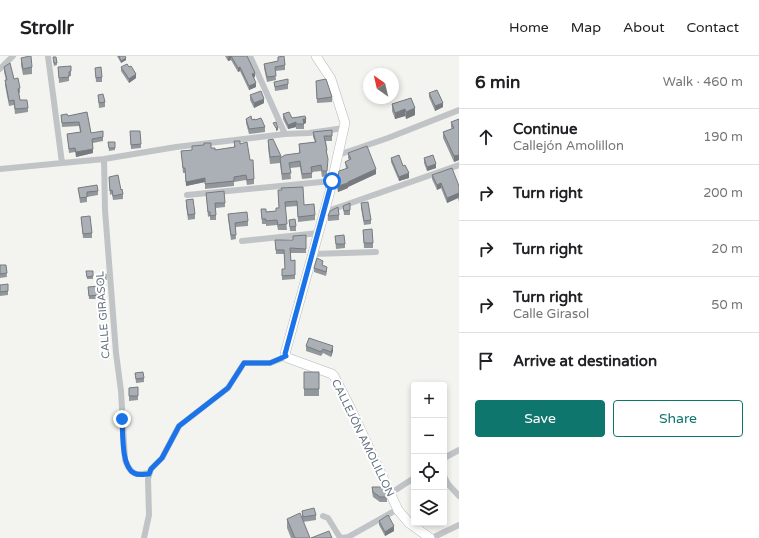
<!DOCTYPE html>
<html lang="en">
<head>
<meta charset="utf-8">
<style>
  :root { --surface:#fff; --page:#f2f2f2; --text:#202124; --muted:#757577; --line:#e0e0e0; --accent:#0f766e }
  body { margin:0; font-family:"Varela Round",sans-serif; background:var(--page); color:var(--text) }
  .controls { position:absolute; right:12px; bottom:12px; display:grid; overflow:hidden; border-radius:4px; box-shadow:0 2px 6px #0003 }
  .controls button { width:36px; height:36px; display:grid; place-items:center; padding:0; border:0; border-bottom:1px solid var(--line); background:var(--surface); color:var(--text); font:20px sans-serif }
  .compass { position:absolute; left:363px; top:12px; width:36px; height:36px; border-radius:50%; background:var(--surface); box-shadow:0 2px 6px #0003; rotate:326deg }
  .stop { position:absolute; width:12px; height:12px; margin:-9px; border:3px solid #1a73e8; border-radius:50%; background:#fff }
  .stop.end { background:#1a73e8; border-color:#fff; box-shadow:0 1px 4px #0008 }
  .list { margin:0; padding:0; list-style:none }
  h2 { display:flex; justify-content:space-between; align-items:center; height:52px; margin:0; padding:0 16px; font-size:17px }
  h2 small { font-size:13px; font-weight:400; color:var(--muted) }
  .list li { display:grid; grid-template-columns:26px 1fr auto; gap:12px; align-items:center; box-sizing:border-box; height:56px; padding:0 16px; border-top:1px solid var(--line) }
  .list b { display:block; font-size:15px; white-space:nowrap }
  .list p { margin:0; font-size:13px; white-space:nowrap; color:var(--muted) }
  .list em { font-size:13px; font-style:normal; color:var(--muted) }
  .actions { display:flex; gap:8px; padding:12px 16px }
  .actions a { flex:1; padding:9px 0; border:1px solid var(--accent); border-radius:4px; text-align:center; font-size:14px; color:var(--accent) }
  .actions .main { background:var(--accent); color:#fff }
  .icon { flex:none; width:22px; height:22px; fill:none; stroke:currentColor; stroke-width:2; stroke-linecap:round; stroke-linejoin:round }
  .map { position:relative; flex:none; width:459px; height:482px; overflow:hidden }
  header { display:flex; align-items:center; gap:24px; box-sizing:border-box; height:56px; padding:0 20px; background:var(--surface); border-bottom:1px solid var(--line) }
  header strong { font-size:19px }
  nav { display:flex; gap:22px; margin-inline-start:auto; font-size:14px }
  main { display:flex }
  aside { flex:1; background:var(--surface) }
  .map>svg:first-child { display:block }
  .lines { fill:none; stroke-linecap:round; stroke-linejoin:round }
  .secondary-casing { stroke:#b3b7bc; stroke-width:10 }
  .street { stroke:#c1c4c7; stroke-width:6 }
  .secondary { stroke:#fff; stroke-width:9 }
  .wall { fill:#92979c }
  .shaded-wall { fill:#777b7f }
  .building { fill:#aab0b5; stroke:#777b7f }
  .route { stroke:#1a73e8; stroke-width:5 }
  .labels { text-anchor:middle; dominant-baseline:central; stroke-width:4; stroke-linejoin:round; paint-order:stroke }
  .street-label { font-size:11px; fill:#637280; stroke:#fff }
</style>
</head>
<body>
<header>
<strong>Strollr</strong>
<nav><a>Home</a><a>Map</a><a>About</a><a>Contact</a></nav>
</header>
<main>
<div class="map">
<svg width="459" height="482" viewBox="0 0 459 482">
  <rect width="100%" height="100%" fill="#f3f4ef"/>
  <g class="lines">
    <!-- secondary casing -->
    <g class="secondary-casing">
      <path id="secondary" d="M316,0L331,23L345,67L329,139L285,298L288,302L332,318L334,320L351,353L398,454L409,467L430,482"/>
    </g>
    <!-- street -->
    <path class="street" d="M48,0L62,107
      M250,0L285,78
      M0,13L13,0
      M338,99L388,82L459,54
      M104,103L105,154L116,297L121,335L125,404C131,418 134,420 149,417
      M0,113L104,103L176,91L285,78L309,77L344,72
      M187,139L332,125
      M325,156L459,109
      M242,185L319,177
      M313,198L376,196
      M444,402L459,394
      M444,420L448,428L459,440
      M391,437L414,422
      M323,460L328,462L339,480L342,482
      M144,482L149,459L148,423L151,413L162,402L179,370L228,332L244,307H270L286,301
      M343,482L348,481L398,453
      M432,482L459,469"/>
    <!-- secondary -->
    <use href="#secondary" class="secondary"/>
  </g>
  <!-- wall -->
  <path class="wall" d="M117,0H125L126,4L121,7Z
    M225,0H247L255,21H254L256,31L249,34L240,15L238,16L231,4L228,5Z
    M56,1L57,9L54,10L53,4Z
    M278,1L285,9V14L275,15L276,24L267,26L264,12V8L278,5Z
    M21,2L32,11V18L23,19L21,9Z
    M4,11L14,23L20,32V37H19L20,44L28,52V56L15,58L14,49L9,50L5,29V24H6L4,16Z
    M58,11L71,15V20H69V25L59,27Z
    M121,11L136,22L129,27L121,15Z
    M95,12L102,21V26H96Z
    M316,25L332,41V46L317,47Z
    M274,26L288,28V33L275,35Z
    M429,37L443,51L435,55L429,41Z
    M98,39L105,46V51L99,52Z
    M250,39L264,47L254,52L250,44Z
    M411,42L415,59L406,63L405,60L395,63L392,55V48Z
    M87,56L91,77L103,81V85L93,87V97L76,101L75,96L69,97L67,78L80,76L79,70L62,71L61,59L68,60Z
    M283,58L292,62L306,67L304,68V73H296V71L288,73L283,63Z
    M246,63L255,64L265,71V76L249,78L246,67Z
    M459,63V104L454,106L443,82V76L452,73L451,71V66Z
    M332,74V85H326L327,94V120L322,121L321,115L312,116V122L302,123L300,111L290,112L291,123L282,124L280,107L270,108L268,91V84L281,100V101L299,97V88L315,86L313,81V76Z
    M130,75L141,88V92L131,93Z
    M234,85L240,88L250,104L254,123V128L247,129L246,124L234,126V130L205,133V126L186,130L185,117H183L181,95L192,94V90L211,92L215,94L234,91Z
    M108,86L115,92V94L109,95Z
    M348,97L376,118L348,131V132L338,136L337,132V127L346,113L345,106L349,104L348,102Z
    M391,102L409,122L399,125L391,106Z
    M424,102L436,112L427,115L424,107Z
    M432,119L459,130V146L458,142L447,147L441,132L437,134L432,123Z
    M109,121L121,134L123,138V143L113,144L112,138L110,139Z
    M78,132L98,135V139L87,141V146L80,147Z
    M278,134L304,149L315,159V164L298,166L297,150L285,151L287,174H278L277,169L266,170V168H262L261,153L266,156L276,155L279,152Z
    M206,137L225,147V151L216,152V164H210V160L208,161Z
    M186,144L195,158V163L188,164L186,149Z
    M350,147V159H344L343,150Z
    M361,147L371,164V168L364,169L361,152Z
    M228,158L248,165V170L235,171L236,183L231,184L228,162Z
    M339,159V164L328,165V160Z
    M81,161L92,177V182H83Z
    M289,164L296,170V175H290Z
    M363,174L373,187V192H364Z
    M306,179V197H290L291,205L295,204V223L282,224V213H285L284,198H276L275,184H293Z
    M335,180L345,188V192L336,193Z
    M0,209H6L7,221L0,222Z
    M323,210L327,215L326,220L314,216V212L323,209Z
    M86,215H93V223H87Z
    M96,219L106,224V229L97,230Z
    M0,229L8,235V239L0,240Z
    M88,231L101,239V243H89Z
    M306,290L333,295L331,301L323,297L321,300L306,295Z
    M304,316H319V340H304Z
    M135,317L144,322V326L136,327Z
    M138,331V344L129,345V332Z
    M372,431L387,441V446H380L373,441L372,436Z
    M302,455L316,459V464L303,466L310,482H291L287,472V463H302Z
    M379,465L394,475L385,480L379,469Z"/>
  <!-- shaded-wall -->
  <path class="shaded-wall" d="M229,0H231V4L228,5V1Z
    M126,2V4L121,7V5Z
    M240,11V15L238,16V12Z
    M255,17V21L252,22V18Z
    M136,18V22L129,27V23Z
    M256,27V31L249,34V30Z
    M264,43V47L254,52V47Z
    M443,47V51L435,55V50Z
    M415,52V59L406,63V56Z
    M405,53V60L395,63V57Z
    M303,63H306V67L303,68Z
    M296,66V71L288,73V69Z
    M276,72H278V74L276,75Z
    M93,93V97L76,101V96Z
    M459,99V104L454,106V100Z
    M436,108V112L427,115V111Z
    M376,113V118L348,131V132L338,136V130Z
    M409,117V122L399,125V121Z
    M205,122V126L186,130V126Z
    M441,127V132L437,134V129Z
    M459,137V142L458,139V142L447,147V142Z
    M333,290V295L331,301V296Z
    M394,470V475L385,480V476Z"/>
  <!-- building -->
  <path class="building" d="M30,0H31L32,11L23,13L21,2Z
    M119,0H125L126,2L121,5Z
    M231,0H247L255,17L252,18L256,27L249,30L240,11L238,12Z
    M284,0L285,9L275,11L276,20L267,21L264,8L278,5V1Z
    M53,1H56L57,7H54Z
    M10,7L14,23L18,22L20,32L18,33L20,44H27L28,52L15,53L14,44L9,45L5,24H7L4,11Z
    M127,8L129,11L131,10L136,18L129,23L121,11Z
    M71,10V15L69,16V21L59,22L58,11Z
    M101,11L102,21L96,22L95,12Z
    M288,23V28L275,31L274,26Z
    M326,23L332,41L317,43L316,25Z
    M437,34L443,47L435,50L429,37Z
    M261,35L264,43L254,47L250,39Z
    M103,38L105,46L99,47L98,39Z
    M411,42L415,52L406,56L405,53L395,57L392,48Z
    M87,56L91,77L103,75V81L92,83L93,93L76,96L75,92L69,93L67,78L81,76L79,66L62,67L61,59L67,58L68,60Z
    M289,56L292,62L305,60L306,63H303L304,68H296V66L288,69L283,58Z
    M251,60L252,64L255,63V64L261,62L265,71L249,73L246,63Z
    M459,63V99L454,100L443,76L454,72L451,66Z
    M276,66L278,72H276L273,67Z
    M332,74V80H324L327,94H326L328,103L327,115H322L321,109L311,111L312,117L302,118L300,105L289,107L291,117L282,118L280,102L285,99L300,97L299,88L316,86L313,76Z
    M130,75H140L141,88L131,89Z
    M273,83L281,100L270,101L268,84Z
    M234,85H240V88L247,86L250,104H253L254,123L247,124L246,119L234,121V125L205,128V122L186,126L185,112H183L181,95L192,94V90L204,89V87H211V92H215V94L235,91Z
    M108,86H115V92H109Z
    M367,90L376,113L348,126V127L338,130L337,127L339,115L348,112L345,106L351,103L348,97Z
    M399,99L403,110L405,109L409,117L399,121L391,102Z
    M433,99L436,108L427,111L424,102Z
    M452,112L459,130V137L447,142L441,127L437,129L432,119Z
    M118,119L121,134L122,133L123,138L113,140L112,134L110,135L109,121Z
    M97,129L98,135L87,136V141L80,142L78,132Z
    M303,131L304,149L314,148L315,159L298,161L297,145L285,146L287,168L278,169L277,164L266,165V163H262L261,153H266V156L276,155V152H279L278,134H282L281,132Z
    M224,135L225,147H215L216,159L210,160V156H208L206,137Z
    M193,143L195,158L188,159L186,144Z
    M368,146L371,164L364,165L361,147Z
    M350,147V154L344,155L343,150Z
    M338,151L339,159L328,160L330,155Z
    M247,156L248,165L235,167L236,179H231L228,158Z
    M90,160L92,177L83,178L81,161Z
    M295,163L296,170L290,171L289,164Z
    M372,173L373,187H364L363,174Z
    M306,179V193L290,192L291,205L295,204V219L282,220V213H285L284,194H276L275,184H293V180Z
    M344,179L345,188H336L335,180Z
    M317,202L323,205L322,209L327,211L326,216L314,212Z
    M0,209H6L7,217L0,218Z
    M86,215H93V220L87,221Z
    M106,218V224L97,225L96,219Z
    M8,228V235L0,236V229Z
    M100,230L101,239L89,240L88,231Z
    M309,282L333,290L331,296L323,293L321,296L306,290Z
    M143,316L144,322L136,323L135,317Z
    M304,316H319V333H304Z
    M138,331V340H129V332Z
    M372,431H383L387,441H380L373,436Z
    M314,452L316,459L303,461L302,455Z
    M300,457L310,482H295L287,463Z
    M388,459L394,470L385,476L379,465Z
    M329,475L332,482H311Z"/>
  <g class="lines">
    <!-- route -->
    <path class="route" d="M122,363C123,375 121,411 134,417C139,420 144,418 149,418L151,413L162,402L179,370L228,332L244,307H270L286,300L285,298L332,125"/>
  </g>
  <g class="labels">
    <!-- street labels -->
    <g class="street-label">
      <text transform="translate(103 259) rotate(-94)">CALLE GIRASOL</text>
      <text transform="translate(363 382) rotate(64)">CALLEJÓN AMOLILLON</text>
    </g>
  </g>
</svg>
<div class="controls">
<button>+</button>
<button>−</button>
<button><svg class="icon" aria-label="locate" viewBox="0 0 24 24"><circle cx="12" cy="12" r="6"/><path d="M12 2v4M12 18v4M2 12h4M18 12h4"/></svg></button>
<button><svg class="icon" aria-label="layers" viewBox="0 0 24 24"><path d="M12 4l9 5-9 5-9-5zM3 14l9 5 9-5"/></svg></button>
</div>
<svg class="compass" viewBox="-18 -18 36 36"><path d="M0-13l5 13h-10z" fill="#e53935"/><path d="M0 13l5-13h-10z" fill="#757577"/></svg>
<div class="stop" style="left:332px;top:125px"></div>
<div class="stop end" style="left:122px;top:363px"></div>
</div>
<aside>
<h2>6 min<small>Walk · 460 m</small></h2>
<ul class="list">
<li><svg class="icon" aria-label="ahead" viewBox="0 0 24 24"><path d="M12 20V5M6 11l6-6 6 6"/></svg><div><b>Continue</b><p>Callejón Amolillon</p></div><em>190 m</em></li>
<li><svg class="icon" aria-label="right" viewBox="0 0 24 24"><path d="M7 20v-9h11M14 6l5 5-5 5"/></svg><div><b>Turn right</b></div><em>200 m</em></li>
<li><svg class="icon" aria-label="right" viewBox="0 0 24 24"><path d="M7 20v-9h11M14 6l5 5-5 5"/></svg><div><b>Turn right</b></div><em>20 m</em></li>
<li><svg class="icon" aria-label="right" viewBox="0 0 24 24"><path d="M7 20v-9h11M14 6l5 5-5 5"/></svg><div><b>Turn right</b><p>Calle Girasol</p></div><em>50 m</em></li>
<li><svg class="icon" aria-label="arrive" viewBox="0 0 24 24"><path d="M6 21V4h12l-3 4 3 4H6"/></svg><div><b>Arrive at destination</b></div></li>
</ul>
<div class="actions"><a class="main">Save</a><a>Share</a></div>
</aside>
</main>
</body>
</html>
